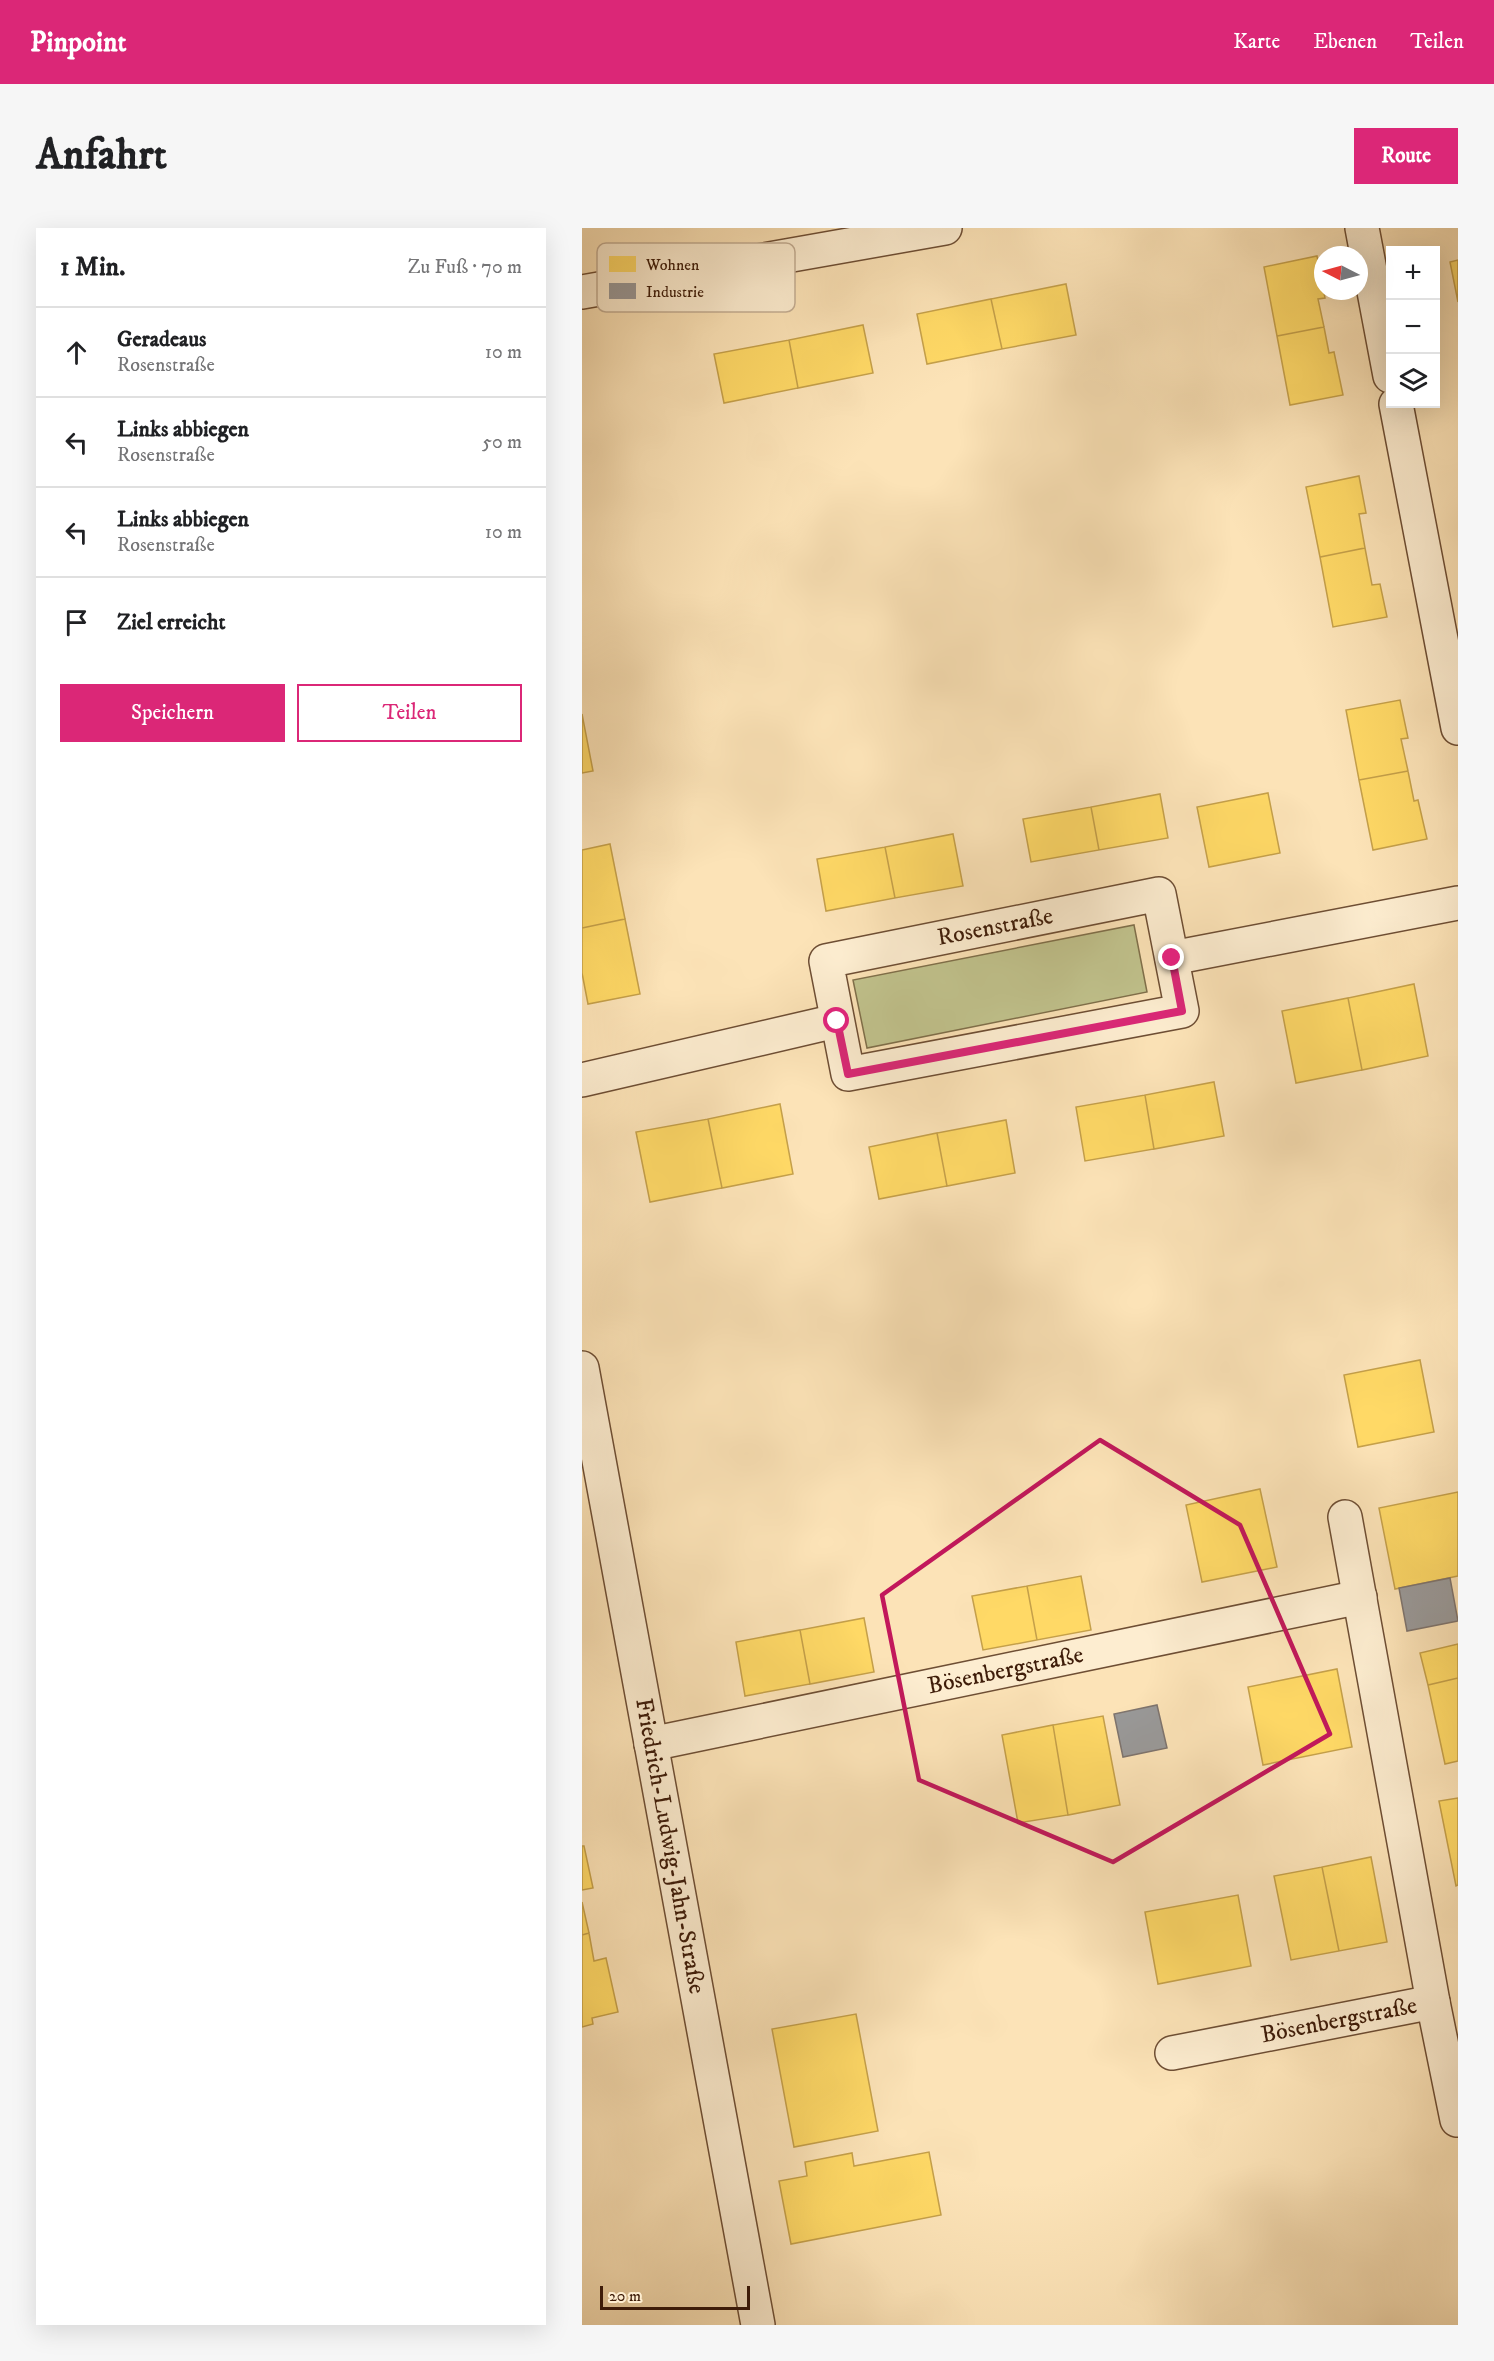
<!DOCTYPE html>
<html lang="de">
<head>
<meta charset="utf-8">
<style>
  :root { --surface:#fff; --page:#f6f6f6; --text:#202124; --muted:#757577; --line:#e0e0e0; --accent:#db2777 }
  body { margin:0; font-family:"IM FELL DW Pica",serif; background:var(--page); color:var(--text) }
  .controls { position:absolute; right:18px; top:18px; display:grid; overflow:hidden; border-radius:0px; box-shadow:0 6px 24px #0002 }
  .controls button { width:54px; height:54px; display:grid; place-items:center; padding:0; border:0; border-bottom:2px solid var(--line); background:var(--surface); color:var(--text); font:30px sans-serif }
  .compass { position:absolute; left:732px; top:18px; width:54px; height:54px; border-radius:50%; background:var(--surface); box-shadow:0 6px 24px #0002; rotate:276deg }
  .scale { position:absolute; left:18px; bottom:15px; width:150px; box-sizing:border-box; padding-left:6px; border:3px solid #3e1c09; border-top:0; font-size:16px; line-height:21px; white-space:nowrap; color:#3e1c09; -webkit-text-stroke:4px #fdedd0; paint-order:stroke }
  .stop { position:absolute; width:18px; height:18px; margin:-14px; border:4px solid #db2777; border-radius:50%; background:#fff }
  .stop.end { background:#db2777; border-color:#fff; box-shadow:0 2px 6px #0008 }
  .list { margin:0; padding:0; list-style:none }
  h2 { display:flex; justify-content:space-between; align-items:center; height:78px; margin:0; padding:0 24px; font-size:26px }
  h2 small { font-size:20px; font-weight:400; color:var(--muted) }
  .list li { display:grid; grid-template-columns:39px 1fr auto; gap:18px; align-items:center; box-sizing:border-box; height:90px; padding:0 24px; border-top:2px solid var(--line) }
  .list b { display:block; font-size:22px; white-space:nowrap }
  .list p { margin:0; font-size:20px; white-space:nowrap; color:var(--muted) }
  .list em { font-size:20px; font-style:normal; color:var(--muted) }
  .actions { display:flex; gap:12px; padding:18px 24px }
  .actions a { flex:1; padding:14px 0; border:2px solid var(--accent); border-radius:0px; text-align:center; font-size:21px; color:var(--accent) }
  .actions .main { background:var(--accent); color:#fff }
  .icon { flex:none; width:33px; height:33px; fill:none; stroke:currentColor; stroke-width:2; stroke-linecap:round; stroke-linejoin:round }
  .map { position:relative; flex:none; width:876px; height:2097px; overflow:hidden; border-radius:0px }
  header { display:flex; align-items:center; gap:36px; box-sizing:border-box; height:84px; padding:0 30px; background:var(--accent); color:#fff }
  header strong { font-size:28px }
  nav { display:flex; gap:33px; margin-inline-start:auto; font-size:21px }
  .intro { display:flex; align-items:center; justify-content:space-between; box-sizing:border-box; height:144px; padding:0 36px }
  h1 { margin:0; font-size:42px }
  .button { padding:15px 27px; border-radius:0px; background:var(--accent); color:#fff; font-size:21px; font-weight:700 }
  main { display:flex; gap:36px; padding:0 36px }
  aside { flex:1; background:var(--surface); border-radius:0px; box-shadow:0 6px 24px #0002 }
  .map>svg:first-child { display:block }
  .green { fill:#c1c38d; stroke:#80704b; stroke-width:1.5 }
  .homes { fill:#ffd966; stroke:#c5a04a; stroke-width:1.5 }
  .industry { fill:#999; stroke:#7e746e; stroke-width:1.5 }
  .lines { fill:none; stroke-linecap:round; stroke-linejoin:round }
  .minor-casing { stroke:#6e4e34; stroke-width:36 }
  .minor { stroke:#fdedd0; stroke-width:33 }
  .route { stroke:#db2777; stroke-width:8 }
  .marked { fill:none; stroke:#c2185b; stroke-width:4.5; stroke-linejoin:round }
  .labels { text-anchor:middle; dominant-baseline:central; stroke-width:6; stroke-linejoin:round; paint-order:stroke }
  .street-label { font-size:24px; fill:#3e1c09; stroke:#fdedd0 }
  .key { fill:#fdedd0; stroke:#c4ae94; stroke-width:1.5 }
  .key-label { font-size:16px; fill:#3e1c09 }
</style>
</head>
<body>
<header>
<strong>Pinpoint</strong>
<nav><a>Karte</a><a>Ebenen</a><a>Teilen</a></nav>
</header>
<div class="intro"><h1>Anfahrt</h1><a class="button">Route</a></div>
<main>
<aside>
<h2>1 Min.<small>Zu Fuß · 70 m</small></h2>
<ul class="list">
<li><svg class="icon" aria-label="ahead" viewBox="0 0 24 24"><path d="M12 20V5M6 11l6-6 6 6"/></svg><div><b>Geradeaus</b><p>Rosenstraße</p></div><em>10 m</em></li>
<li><svg class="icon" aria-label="left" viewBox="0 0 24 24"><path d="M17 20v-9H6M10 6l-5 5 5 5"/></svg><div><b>Links abbiegen</b><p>Rosenstraße</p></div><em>50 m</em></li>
<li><svg class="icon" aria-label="left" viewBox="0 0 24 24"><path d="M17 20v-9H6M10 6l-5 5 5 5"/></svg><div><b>Links abbiegen</b><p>Rosenstraße</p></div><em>10 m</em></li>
<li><svg class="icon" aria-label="arrive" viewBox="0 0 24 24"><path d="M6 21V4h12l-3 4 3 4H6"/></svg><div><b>Ziel erreicht</b></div></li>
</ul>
<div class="actions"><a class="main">Speichern</a><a>Teilen</a></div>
</aside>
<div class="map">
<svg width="876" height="2097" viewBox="0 0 876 2097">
  <rect width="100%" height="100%" fill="#fce3b7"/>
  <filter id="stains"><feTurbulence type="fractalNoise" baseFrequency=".00333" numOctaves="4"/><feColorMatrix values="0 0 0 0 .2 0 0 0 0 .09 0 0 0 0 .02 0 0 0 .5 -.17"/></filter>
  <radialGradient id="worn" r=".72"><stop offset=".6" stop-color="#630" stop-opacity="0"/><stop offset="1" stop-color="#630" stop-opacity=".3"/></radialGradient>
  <!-- green -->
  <path class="green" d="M552,697L565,764L285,820L271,752Z"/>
  <!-- homes -->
  <path class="homes" d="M735,28L743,70L736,71L742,99L695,108L682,39Z
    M876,32V74L868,34Z
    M484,56L494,107L420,121L409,71Z
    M409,71L420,121L345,136L335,86Z
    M281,97L291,145L216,160L207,112Z
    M742,99L747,125L752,124L761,167L708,177L695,108Z
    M207,112L216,160L142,175L132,126Z
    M777,248L784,285L777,286L783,320L738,329L724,259Z
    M783,320L790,357L798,356L805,389L751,399L738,329Z
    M818,472L826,510L819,511L826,543L777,552L764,482Z
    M0,486L11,543L0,545Z
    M826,543L832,573L836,572L845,611L791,622L777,552Z
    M686,565L698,625L627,639L615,579Z
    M578,566L586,610L517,622L509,579Z
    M509,579L517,622L449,634L441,591Z
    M371,606L381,658L313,670L303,619Z
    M28,616L43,691L0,700V622Z
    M303,619L313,670L244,683L235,631Z
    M43,691L58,766L6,776L0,745V700Z
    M832,756L846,828L780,842L766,770Z
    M766,770L780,842L714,855L700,783Z
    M632,854L642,908L572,921L563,867Z
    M563,867L572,921L503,933L494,879Z
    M198,876L211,946L140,960L126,891Z
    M126,891L140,960L68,974L54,904Z
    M424,892L433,945L365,958L355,905Z
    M355,905L365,958L297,971L287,919Z
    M838,1132L852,1204L776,1219L762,1147Z
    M678,1261L695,1339L620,1354L604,1277Z
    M876,1264V1348L813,1361L797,1280Z
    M499,1348L509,1402L455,1412L445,1358Z
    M445,1358L455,1412L401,1422L390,1368Z
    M282,1390L292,1444L228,1456L218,1402Z
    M218,1402L228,1456L163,1468L154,1414Z
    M876,1416V1450L846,1457L838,1425Z
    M755,1441L770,1519L681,1537L666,1459Z
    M876,1450V1533L863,1536L846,1457Z
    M521,1488L538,1577L486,1587L471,1497Z
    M471,1497L486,1587L436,1595L420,1507Z
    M876,1570V1657L874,1658L857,1573Z
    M0,1618H2L11,1660L0,1662Z
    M789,1629L805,1714L757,1723L740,1639Z
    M740,1639L757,1723L709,1732L692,1648Z
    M656,1667L669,1738L576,1756L563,1684Z
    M0,1674L7,1705L0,1707Z
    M7,1705L12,1733L24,1730L36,1784L10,1790L11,1796L0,1799V1707Z
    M274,1786L296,1903L212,1919L190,1801Z
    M347,1924L359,1987L209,2016L197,1953L225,1948L223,1934L270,1925L272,1938Z"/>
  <!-- industry -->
  <path class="industry" d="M868,1350L876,1393L825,1403L817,1360Z
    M575,1477L585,1520L541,1529L532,1486Z"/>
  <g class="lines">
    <!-- minor casing -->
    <g class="minor-casing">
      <g id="minor">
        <path d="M780,0L808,148"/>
        <path d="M0,64L363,0"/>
        <path d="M814,176L876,500"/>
        <path d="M577,666L600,783L266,846L244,733Z"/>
        <path d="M590,730L876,675"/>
        <path d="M0,852L254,793"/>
        <path id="s1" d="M0,1140L176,2097"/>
        <path d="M763,1289L851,1774L875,1892"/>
        <path id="s2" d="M69,1516L778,1369"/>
        <path id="s3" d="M590,1825L851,1774"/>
      </g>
    </g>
    <!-- minor -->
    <use href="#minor" class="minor"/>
  </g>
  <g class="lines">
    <!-- route -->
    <path class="route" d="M255,793L266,846L600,783L590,730"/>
  </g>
  <!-- marked area -->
  <path class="marked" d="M518,1212L658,1297L748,1506L531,1634L337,1552L300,1367Z"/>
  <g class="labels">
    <!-- street labels -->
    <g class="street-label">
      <text transform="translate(413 699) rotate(-11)">Rosenstraße</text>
      <text stroke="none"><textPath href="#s2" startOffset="362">Bösenbergstraße</textPath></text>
      <text stroke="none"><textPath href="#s1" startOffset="486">Friedrich-Ludwig-Jahn-Straße</textPath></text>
      <text stroke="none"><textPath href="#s3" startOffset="170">Bösenbergstraße</textPath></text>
    </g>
  </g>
  <!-- legend -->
  <rect x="15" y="15" width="198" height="69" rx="9" class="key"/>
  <rect x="27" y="28" width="27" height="16" fill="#ffd966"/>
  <rect x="27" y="55" width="27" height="16" fill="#999"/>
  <g class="key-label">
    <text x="64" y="42">Wohnen</text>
    <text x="64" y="69">Industrie</text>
  </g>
  <rect width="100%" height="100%" filter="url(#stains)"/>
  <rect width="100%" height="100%" fill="url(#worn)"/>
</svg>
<div class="controls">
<button>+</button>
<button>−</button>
<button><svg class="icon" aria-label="layers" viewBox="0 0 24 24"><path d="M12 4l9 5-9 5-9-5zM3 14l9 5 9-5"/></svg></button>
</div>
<svg class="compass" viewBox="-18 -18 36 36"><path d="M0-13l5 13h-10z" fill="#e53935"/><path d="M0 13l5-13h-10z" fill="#757577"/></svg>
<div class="scale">20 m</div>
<div class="stop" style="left:255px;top:793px"></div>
<div class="stop end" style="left:590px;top:730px"></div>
</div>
</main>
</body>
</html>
